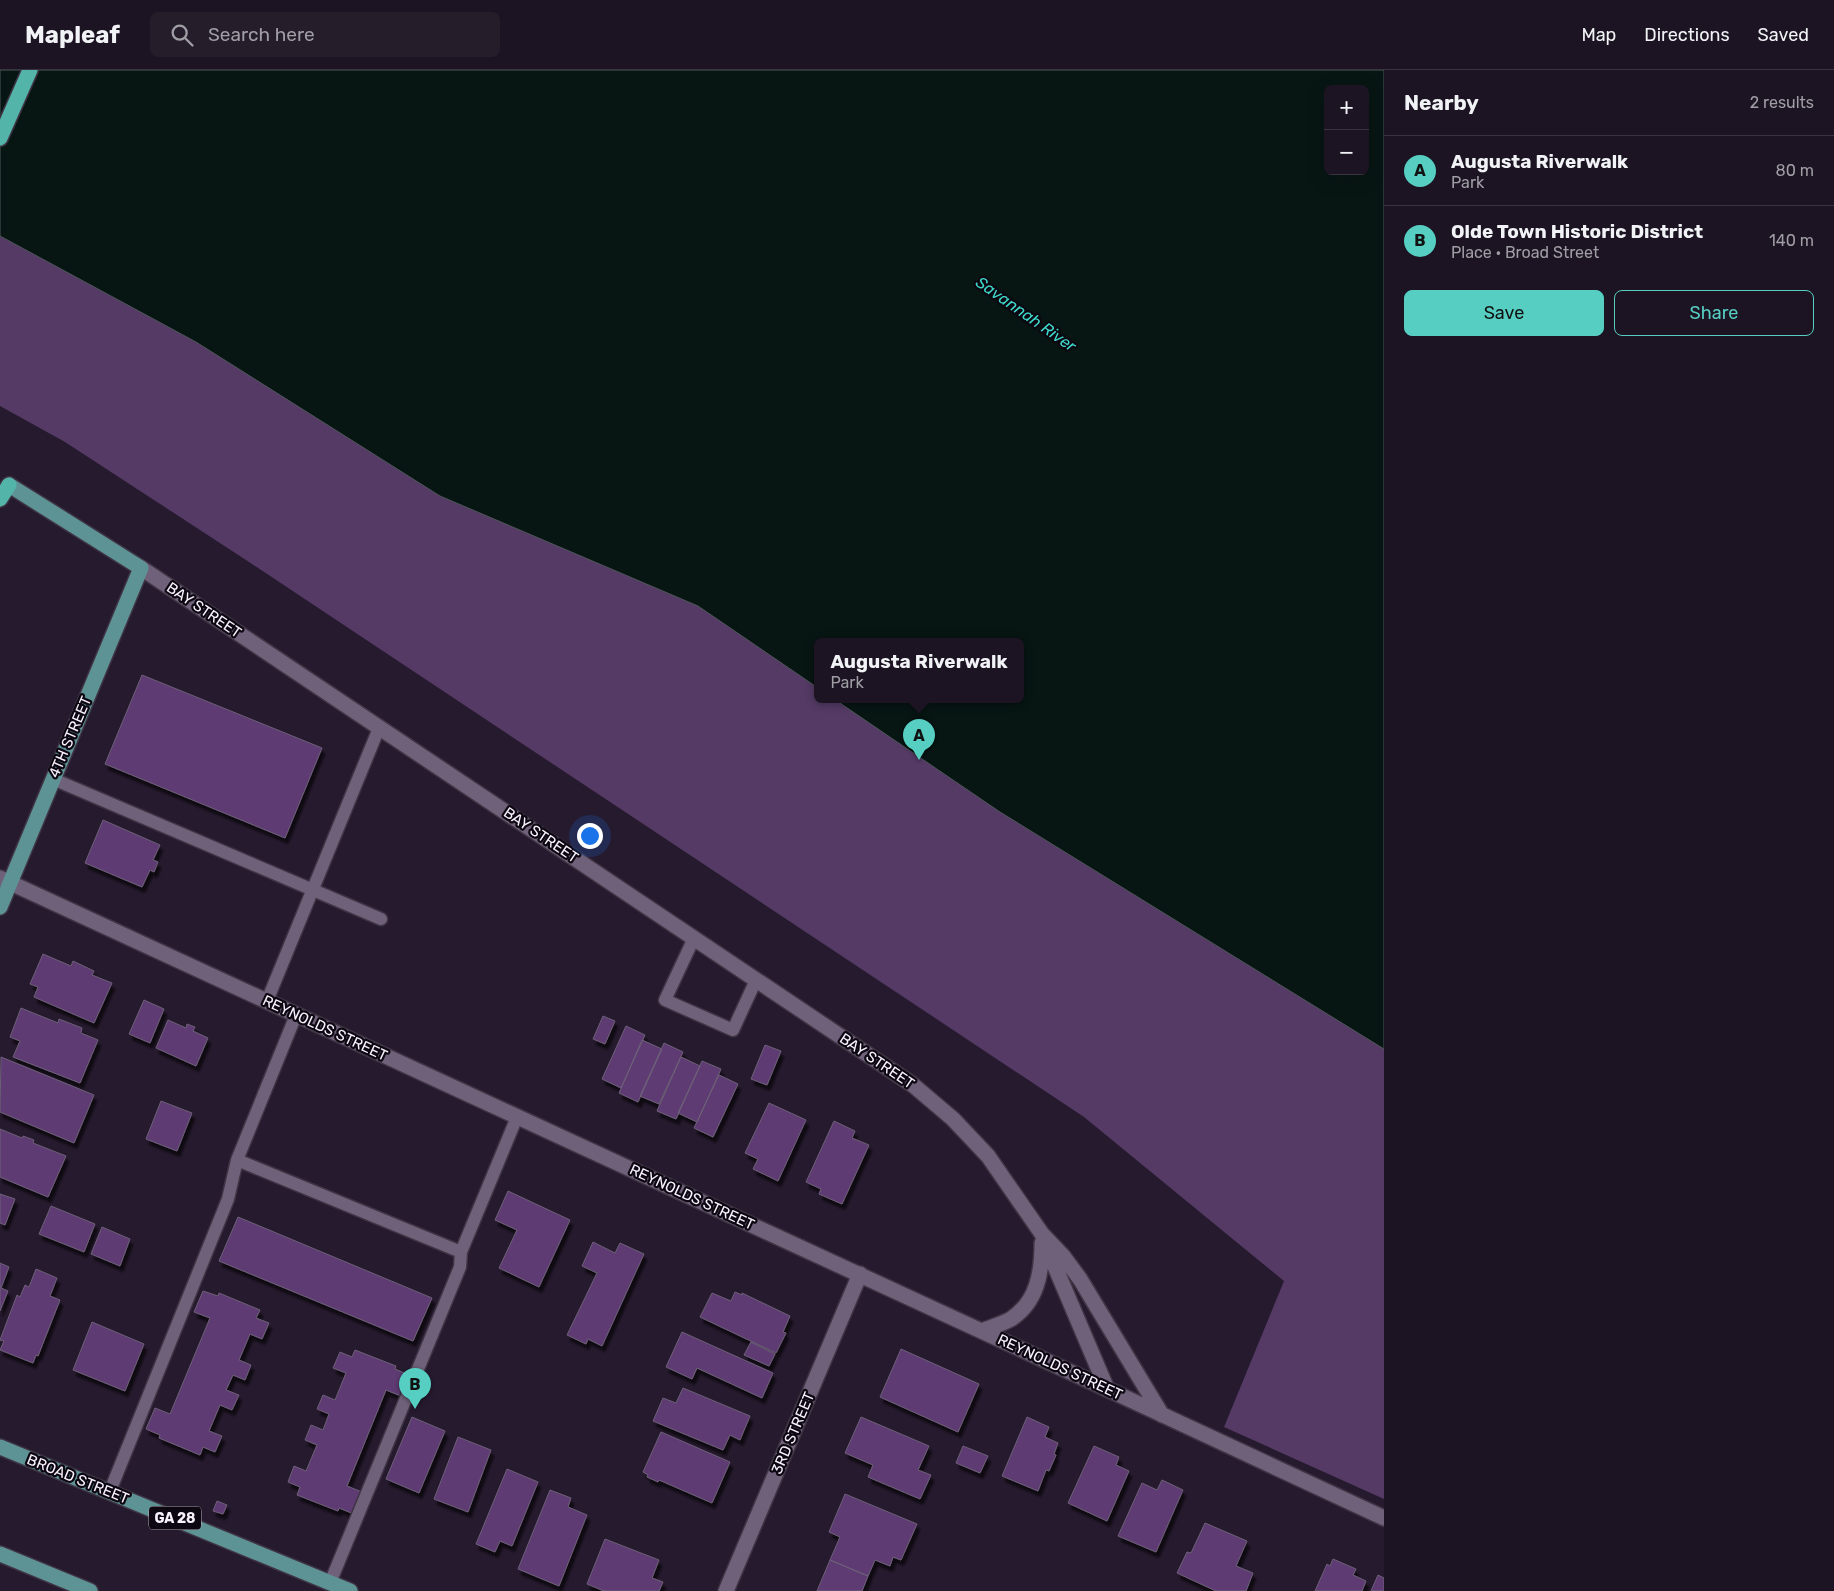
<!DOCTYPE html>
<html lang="en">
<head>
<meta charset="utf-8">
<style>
  :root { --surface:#1c1422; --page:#251d2a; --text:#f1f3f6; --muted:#a09ea5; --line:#3a3340; --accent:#57cec2 }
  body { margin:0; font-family:Rubik,sans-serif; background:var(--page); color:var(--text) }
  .controls { position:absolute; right:15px; top:15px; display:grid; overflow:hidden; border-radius:8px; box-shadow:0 5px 20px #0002 }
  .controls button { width:45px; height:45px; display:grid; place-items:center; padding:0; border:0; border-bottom:1px solid var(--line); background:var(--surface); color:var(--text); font:25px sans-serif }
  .you { position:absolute; left:589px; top:765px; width:18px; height:18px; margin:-12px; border:4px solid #fff; border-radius:50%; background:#1a73e8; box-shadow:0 0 0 8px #1a73e833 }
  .badge { display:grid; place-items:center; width:32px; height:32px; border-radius:50%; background:var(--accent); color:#111; font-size:16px; font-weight:700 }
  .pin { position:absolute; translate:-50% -41px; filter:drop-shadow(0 1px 2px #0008) }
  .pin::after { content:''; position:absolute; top:26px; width:18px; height:15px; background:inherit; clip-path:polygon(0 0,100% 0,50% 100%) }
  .popup { position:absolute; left:814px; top:568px; width:210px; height:65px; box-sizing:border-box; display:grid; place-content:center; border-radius:8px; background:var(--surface); filter:drop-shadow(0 1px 4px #0005); font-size:16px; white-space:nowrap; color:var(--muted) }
  .popup b { font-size:19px; color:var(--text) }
  .popup::after { content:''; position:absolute; left:50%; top:100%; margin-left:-10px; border:10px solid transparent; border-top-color:var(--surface) }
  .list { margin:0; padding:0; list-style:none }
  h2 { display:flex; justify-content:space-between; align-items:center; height:65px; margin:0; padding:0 20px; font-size:21px }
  h2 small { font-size:16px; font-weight:400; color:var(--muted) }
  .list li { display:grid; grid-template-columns:32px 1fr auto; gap:15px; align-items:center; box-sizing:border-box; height:70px; padding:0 20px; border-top:1px solid var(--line) }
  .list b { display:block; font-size:19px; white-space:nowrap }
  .list p { margin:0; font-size:16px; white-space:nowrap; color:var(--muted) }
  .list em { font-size:16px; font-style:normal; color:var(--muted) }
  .actions { display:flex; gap:10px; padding:15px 20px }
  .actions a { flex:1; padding:11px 0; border:1px solid var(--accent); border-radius:8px; text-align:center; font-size:18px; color:var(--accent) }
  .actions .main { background:var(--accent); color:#111 }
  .icon { flex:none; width:28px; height:28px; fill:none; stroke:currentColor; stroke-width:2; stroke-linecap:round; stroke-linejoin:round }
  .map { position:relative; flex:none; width:1384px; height:1521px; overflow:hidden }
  header { display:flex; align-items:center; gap:30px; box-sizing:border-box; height:70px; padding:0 25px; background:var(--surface); border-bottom:1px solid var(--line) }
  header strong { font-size:24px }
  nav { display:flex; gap:28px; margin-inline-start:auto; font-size:18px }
  .search { width:350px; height:45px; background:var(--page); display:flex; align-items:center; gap:12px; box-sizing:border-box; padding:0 18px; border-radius:8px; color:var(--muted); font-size:19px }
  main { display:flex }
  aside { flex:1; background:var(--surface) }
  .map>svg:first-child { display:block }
  .green { fill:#543a64; fill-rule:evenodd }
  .water { fill:#071513; stroke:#4f575a; fill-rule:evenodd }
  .building { fill:#5e3b73; stroke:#6d6077; filter:url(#shadow) }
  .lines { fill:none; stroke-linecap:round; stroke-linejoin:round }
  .lane-casing { stroke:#3e3444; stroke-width:15 }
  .street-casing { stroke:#3e3444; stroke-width:18 }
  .secondary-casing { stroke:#3e3444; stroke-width:18 }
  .primary-casing { stroke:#3e3444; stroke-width:18 }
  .highway-casing { stroke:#3e3444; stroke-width:18 }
  .lane { stroke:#6f6179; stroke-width:12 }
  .street { stroke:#6f6179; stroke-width:15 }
  .secondary { stroke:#6f6179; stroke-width:15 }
  .primary { stroke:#5e9396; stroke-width:15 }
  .highway { stroke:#53b4aa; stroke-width:15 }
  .labels { text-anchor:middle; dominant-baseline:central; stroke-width:4.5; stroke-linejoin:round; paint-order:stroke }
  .shield { fill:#0c0710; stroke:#b1abb7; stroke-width:1 }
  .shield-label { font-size:14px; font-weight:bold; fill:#f8f1fe }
  .street-label { font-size:15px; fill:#f8f1fe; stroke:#0c0710 }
  .water-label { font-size:16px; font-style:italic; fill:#3edbcd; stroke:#0c0710 }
</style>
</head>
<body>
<header>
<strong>Mapleaf</strong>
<div class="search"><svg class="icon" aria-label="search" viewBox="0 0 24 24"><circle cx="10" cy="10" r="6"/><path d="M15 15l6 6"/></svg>Search here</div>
<nav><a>Map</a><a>Directions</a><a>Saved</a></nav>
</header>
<main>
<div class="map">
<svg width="1384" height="1521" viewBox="0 0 1384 1521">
  <defs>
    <filter id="shadow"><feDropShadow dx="3" dy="5.5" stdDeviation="1" flood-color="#0009"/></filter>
  </defs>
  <rect width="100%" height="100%" fill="#261a2e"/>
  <!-- green -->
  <path class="green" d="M0,0L1384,738V1429L1224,1357L1284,1211L1084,1047L249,492L65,372L0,336ZM818,571H1020V629H818Z"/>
  <!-- water -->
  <path class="water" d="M0,0H1384V979L1000,742L834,629H1020V571H818V618L698,536L440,426L196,272L0,166ZM1328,19H1365V101H1328Z"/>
  <!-- building -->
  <path class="building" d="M142,605L322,678L285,768L105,694Z
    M103,750L160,775L153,790L158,792L154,802L150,800L142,817L85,793Z
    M43,884L71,896L73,891L94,901L92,905L112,913L94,953L34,927L38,917L30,914Z
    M144,930L164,939L150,973L129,964Z
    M21,938L58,953L59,949L82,958L81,963L98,970L80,1013L13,987L20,971L10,967Z
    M603,946L615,951L605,974L593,969Z
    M168,950L186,958L187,954L195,957L193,961L208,968L196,996L156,978Z
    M626,956L645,965L621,1018L602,1009Z
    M642,970L662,979L638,1032L619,1023Z
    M664,973L683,982L659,1034L640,1026Z
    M765,975L781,981L767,1015L751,1009Z
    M1,987L94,1025L74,1073L0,1042Z
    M681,987L700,996L676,1049L657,1041Z
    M702,991L721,999L697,1052L678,1043Z
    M719,1005L738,1014L713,1067L694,1058Z
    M161,1031L192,1043L177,1081L146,1069Z
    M769,1033L806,1050L778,1111L753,1099L758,1089L745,1083Z
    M834,1051L855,1061L852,1068L869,1075L842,1134L819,1124L821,1119L806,1112Z
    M0,1059L22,1068L23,1066L34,1070L33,1073L66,1086L48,1127L0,1107Z
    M508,1121L570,1150L539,1217L499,1198L517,1160L495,1150Z
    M0,1124L15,1129L5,1155L0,1153Z
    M51,1136L95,1154L84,1182L39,1164Z
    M238,1147L432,1228L413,1271L219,1191Z
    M102,1157L130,1169L120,1196L91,1184Z
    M593,1172L615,1183L620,1173L644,1184L602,1276L588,1269L586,1274L567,1265L597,1203L582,1196Z
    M0,1193L9,1197L1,1218L8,1221L0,1241Z
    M36,1199L57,1208L50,1226L60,1230L38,1286L36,1285L33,1293L0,1280L4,1271L0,1270L17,1225L20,1227L25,1215L29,1217Z
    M203,1221L218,1226L219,1223L260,1240L256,1248L269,1253L262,1269L250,1264L239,1290L251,1295L245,1310L233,1305L226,1320L239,1325L232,1340L220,1335L209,1361L222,1366L215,1382L203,1377L200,1385L159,1368L160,1365L146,1359L155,1338L170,1344L210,1248L194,1242Z
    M735,1222L742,1225V1223L790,1246L783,1262L786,1263L776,1283L700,1247L712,1223L731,1231Z
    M92,1252L144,1274L125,1321L73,1300Z
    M682,1262L773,1303L762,1328L697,1298L692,1309L666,1297Z
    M751,1272L775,1284L769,1296L744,1285Z
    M901,1279L979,1314L958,1362L880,1327Z
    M355,1280L396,1296L395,1299L409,1305L401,1326L386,1320L347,1416L362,1422L354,1444L339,1438L338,1441L297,1425L300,1417L288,1412L294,1396L306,1401L317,1375L305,1370L311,1355L323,1360L329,1344L317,1339L323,1325L335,1330L346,1303L333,1298L340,1282L352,1287Z
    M683,1318L750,1346L740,1370L730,1365L723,1380L653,1351L663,1328L676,1333Z
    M412,1347L445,1361L419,1423L386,1409Z
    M861,1347L929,1376L918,1400L931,1405L920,1429L868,1407L873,1395L845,1383Z
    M1027,1347L1049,1357L1045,1367L1058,1373L1054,1384L1056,1385L1049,1401L1046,1400L1038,1421L1002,1406Z
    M661,1362L730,1392L712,1433L659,1410L658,1412L647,1407L648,1405L643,1402Z
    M458,1367L491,1380L468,1442L434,1429Z
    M963,1376L988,1386L980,1403L956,1393Z
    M1094,1376L1119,1387L1116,1395L1129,1401L1107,1451L1068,1433Z
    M507,1399L538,1412L512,1476L500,1471L495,1482L476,1474Z
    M1162,1410L1183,1420L1156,1482L1118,1466L1142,1413L1157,1420Z
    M550,1420L571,1428L568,1437L587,1445L559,1516L518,1499Z
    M845,1424L917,1454L901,1490L893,1487L890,1496L875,1490L868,1506L830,1490L840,1467L829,1462Z
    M217,1431L227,1435L223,1444L213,1441Z
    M1205,1453L1247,1471L1236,1496L1253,1503L1246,1521H1216L1177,1503L1187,1482L1191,1483Z
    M605,1469L659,1490L652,1508L663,1512L659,1521H604L587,1514Z
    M1333,1489L1356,1499L1353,1505L1366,1511L1362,1521H1315L1327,1494L1330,1496Z
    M830,1490L868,1506L862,1521H817Z
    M1378,1505L1384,1508V1521H1371Z"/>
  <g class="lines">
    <!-- lane casing -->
    <g class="lane-casing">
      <path id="lane" d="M53,709L381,849
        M694,868L665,930L733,960L756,910
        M267,931L379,658
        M296,945L237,1090L461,1182L517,1047
        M110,1421L228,1129L237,1090
        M330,1513L460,1197L461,1182"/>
    </g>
    <!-- street casing -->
    <g class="street-casing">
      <path id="street" d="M0,808L1107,1319
        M726,1521L860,1204"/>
    </g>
    <!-- secondary casing -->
    <g class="secondary-casing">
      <path id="secondary" d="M141,498L913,1015L953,1049L988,1086L1042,1164L1063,1186L1080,1209L1162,1345
        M1045,1173L1107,1319L1384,1448
        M982,1261C991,1257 1002,1254 1011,1249C1037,1232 1042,1203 1042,1173"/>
    </g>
    <!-- primary casing -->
    <g class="primary-casing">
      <path id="primary" d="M0,837L141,498L9,415
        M0,1377L350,1521
        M0,1484L90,1521"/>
    </g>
    <!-- highway casing -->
    <g class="highway-casing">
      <path id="highway" d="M0,68L30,0
        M0,429L9,415"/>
    </g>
    <!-- lane -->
    <use href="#lane" class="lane"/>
    <!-- street -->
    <use href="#street" class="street"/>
    <!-- secondary -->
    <use href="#secondary" class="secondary"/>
    <!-- primary -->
    <use href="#primary" class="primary"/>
    <!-- highway -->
    <use href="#highway" class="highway"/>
  </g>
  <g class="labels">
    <!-- shield labels -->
    <rect class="shield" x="149" y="1436.5" width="52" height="23" rx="4"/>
    <g class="shield-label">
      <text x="175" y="1448">GA 28</text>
    </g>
    <!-- street labels -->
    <g class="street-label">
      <text transform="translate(204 540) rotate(34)">BAY STREET</text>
      <text transform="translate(70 667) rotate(-67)">4TH STREET</text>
      <text transform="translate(541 765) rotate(34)">BAY STREET</text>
      <text transform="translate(325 958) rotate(25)">REYNOLDS STREET</text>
      <text transform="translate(877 991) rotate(34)">BAY STREET</text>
      <text transform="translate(692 1127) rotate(25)">REYNOLDS STREET</text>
      <text transform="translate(1060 1297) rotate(25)">REYNOLDS STREET</text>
      <text transform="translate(793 1363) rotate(-67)">3RD STREET</text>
      <text transform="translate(78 1409) rotate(22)">BROAD STREET</text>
    </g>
    <!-- water labels -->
    <g class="water-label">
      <text transform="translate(1026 244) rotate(35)">Savannah River</text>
    </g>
  </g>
</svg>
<div class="controls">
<button>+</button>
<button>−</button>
</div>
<div class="you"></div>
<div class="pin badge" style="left:919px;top:690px">A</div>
<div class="popup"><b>Augusta Riverwalk</b>Park</div>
<div class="pin badge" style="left:415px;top:1339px">B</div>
</div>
<aside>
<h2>Nearby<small>2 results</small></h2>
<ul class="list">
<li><span class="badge">A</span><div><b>Augusta Riverwalk</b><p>Park</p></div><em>80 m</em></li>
<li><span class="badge">B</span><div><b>Olde Town Historic District</b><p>Place · Broad Street</p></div><em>140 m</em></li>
</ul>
<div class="actions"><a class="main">Save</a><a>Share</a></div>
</aside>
</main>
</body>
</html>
